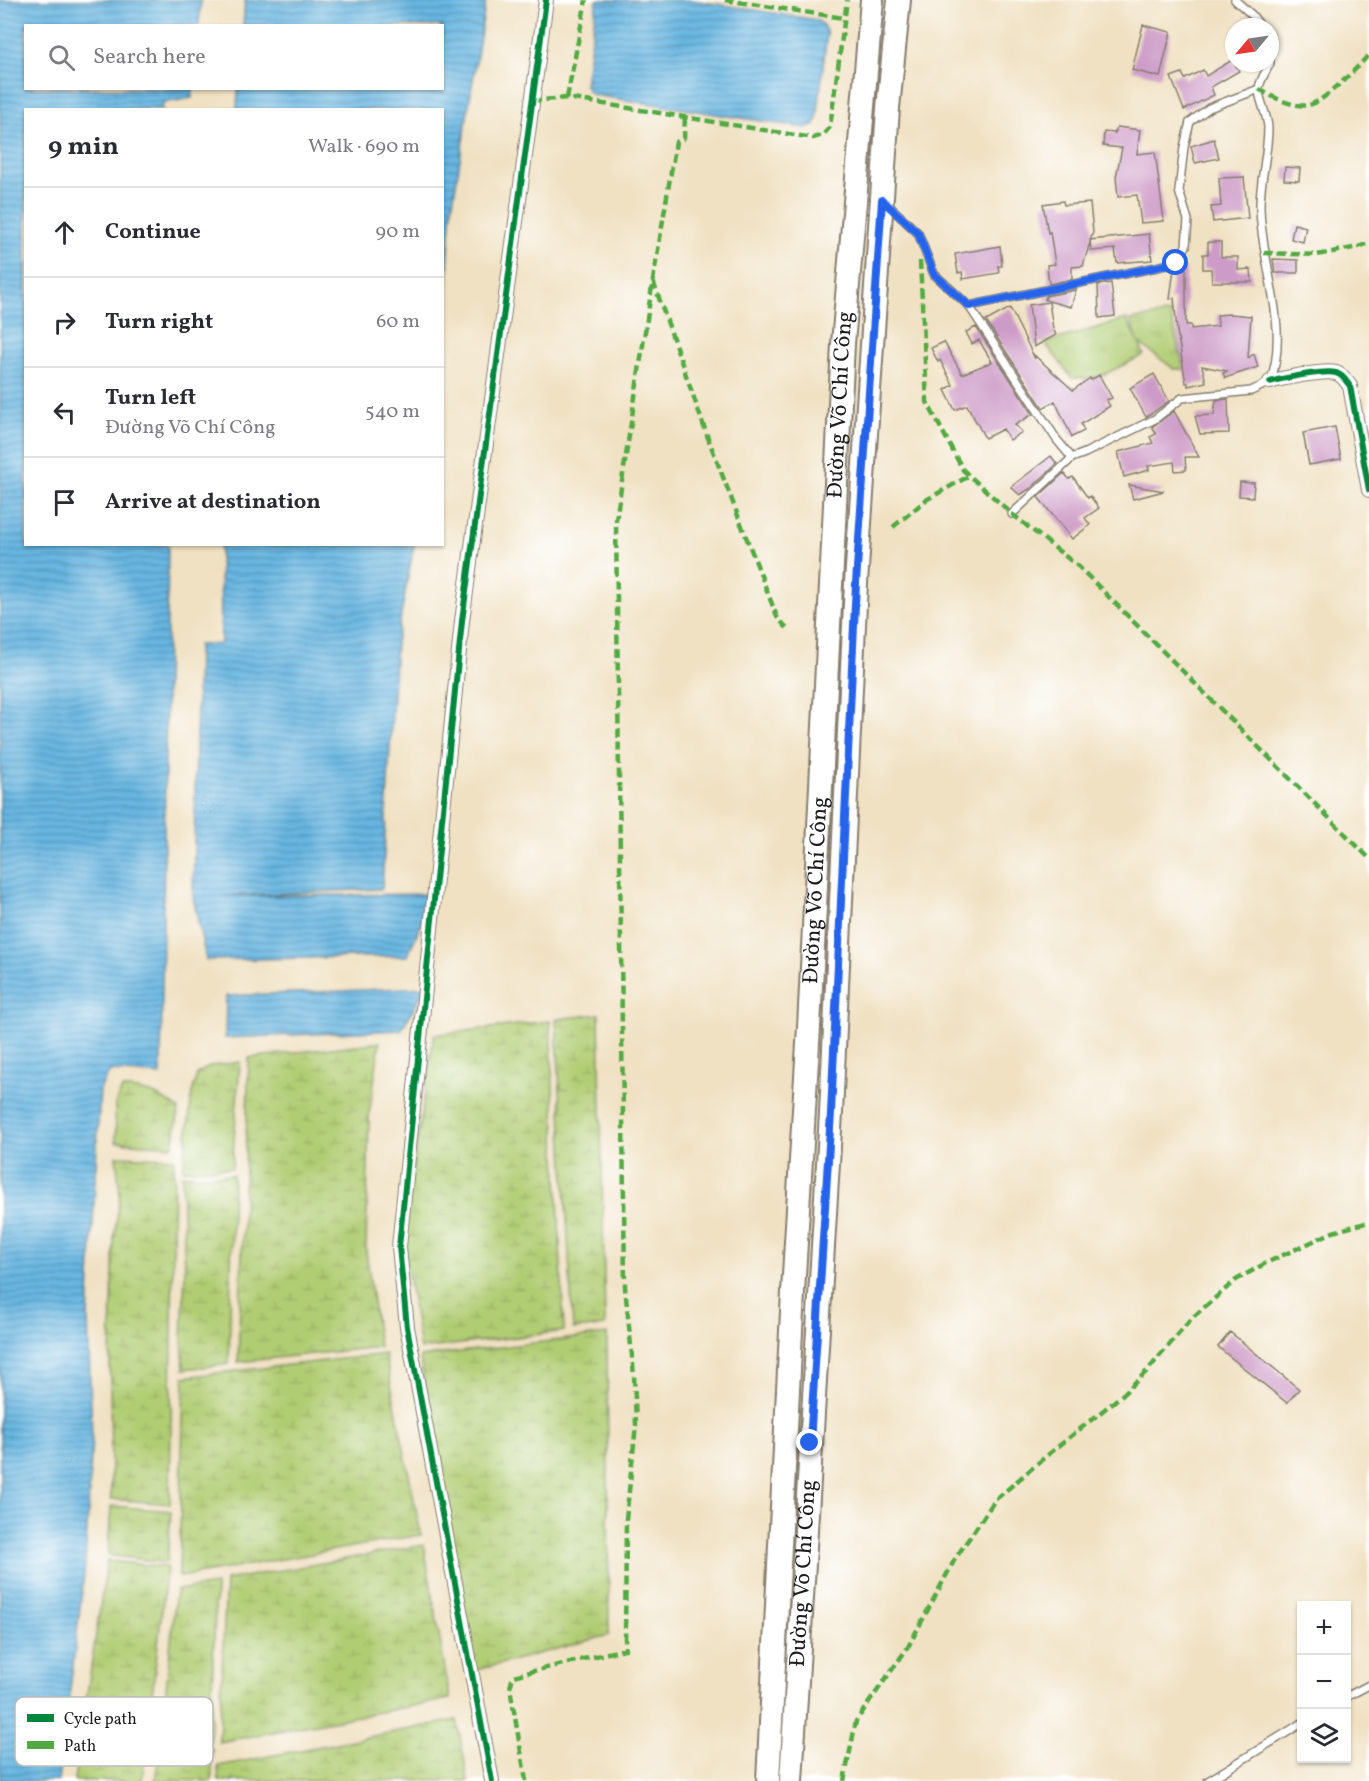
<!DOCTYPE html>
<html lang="en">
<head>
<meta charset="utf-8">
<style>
  :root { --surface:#fff; --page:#f7f7f7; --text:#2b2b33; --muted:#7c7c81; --line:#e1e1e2 }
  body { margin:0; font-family:Vollkorn,serif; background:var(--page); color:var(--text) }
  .controls { position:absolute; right:18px; bottom:18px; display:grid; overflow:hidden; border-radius:0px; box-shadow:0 2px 4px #0004 }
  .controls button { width:54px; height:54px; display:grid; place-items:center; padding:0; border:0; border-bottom:2px solid var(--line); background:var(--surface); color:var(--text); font:30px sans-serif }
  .compass { position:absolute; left:1225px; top:18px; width:54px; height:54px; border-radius:50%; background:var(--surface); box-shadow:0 2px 4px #0004; rotate:241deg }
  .stop { position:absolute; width:18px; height:18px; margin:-14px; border:4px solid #2563eb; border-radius:50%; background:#fff }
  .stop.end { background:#2563eb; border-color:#fff; box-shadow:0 2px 6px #0008 }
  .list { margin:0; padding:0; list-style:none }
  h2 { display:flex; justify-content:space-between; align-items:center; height:78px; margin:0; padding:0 24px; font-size:26px }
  h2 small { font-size:20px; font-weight:400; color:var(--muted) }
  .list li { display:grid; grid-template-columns:39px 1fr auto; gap:18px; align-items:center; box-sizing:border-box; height:90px; padding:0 24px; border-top:2px solid var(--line) }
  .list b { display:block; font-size:22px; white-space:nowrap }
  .list p { margin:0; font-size:20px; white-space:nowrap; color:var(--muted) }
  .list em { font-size:20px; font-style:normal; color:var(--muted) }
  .icon { flex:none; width:33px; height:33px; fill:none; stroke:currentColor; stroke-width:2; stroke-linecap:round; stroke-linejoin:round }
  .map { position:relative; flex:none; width:1369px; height:1781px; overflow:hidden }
  .search { position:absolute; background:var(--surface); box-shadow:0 2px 4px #0004; left:24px; top:24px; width:420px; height:66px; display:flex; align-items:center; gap:15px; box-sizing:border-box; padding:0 21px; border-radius:0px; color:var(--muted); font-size:22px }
  .panel { position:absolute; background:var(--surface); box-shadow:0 2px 4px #0004; left:24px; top:108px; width:420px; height:438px; border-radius:0px }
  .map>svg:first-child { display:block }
  .grass { fill:url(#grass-tufts); stroke:#667448; stroke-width:1.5 }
  .wetland { fill:url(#wetland-marsh); stroke:#667448; stroke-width:1.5 }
  .water { fill:url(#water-rules); stroke:#42697e; stroke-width:1.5 }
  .building { fill:#cd9bc7 }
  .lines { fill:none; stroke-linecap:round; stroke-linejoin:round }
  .lane-casing { stroke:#867e6f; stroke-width:10 }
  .street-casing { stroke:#867e6f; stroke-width:16 }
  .primary-casing { stroke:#867e6f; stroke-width:26 }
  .lane { stroke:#fff; stroke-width:7 }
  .street { stroke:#fff; stroke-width:14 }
  .primary { stroke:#fff; stroke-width:22 }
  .quiet { stroke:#52a943; stroke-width:4.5; stroke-dasharray:9 4.5; stroke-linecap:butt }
  .cycleway-casing { stroke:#fff; stroke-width:10 }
  .cycleway { stroke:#00873e; stroke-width:6 }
  .route { stroke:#2563eb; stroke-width:8 }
  .labels { text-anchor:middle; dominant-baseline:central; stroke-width:6; stroke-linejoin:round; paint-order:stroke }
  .street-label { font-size:22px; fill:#1c1c1c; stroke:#fff }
  .key { fill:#fff; stroke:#bbb; stroke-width:1.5 }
  .key-label { font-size:16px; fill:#1c1c1c }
</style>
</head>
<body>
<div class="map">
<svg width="1369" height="1781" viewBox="0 0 1369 1781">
  <defs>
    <pattern id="grass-tufts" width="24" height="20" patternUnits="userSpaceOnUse" patternTransform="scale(1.5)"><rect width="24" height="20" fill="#b1cd73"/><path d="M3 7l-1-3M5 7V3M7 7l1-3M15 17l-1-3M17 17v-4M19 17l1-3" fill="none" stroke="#98af63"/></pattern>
    <pattern id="wetland-marsh" width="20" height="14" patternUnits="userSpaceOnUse" patternTransform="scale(1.5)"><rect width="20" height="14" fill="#b1cd73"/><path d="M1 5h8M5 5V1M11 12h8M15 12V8" fill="none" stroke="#98af63"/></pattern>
    <pattern id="water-rules" width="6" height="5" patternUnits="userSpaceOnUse" patternTransform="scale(1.5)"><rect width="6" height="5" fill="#67b6e1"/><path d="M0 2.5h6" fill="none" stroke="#5493b6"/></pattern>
  </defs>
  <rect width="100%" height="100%" fill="#fff"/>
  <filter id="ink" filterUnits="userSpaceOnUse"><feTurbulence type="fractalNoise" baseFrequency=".0167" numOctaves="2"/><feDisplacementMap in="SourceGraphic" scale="12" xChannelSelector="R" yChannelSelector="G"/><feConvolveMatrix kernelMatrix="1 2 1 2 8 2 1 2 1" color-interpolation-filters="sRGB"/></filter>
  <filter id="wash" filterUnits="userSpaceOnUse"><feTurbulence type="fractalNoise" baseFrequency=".008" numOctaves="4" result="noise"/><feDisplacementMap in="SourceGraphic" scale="24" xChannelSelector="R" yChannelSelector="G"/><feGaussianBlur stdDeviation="1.35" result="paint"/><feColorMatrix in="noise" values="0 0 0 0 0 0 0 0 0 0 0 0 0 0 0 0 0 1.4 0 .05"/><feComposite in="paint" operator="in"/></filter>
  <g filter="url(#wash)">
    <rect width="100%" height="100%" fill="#f0e1c2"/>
    <!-- grass -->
    <path class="grass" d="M1170,313L1184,369H1174L1139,343L1144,355L1097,378H1072L1045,343L1127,319L1137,341L1131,320Z"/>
    <!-- wetland -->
    <path class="wetland" d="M599,1014L605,1326L573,1329L556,1019Z
      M550,1021L564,1331L420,1349L402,1238L434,1035Z
      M380,1042L369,1115L366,1251L379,1347L238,1362L249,1058Z
      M240,1062L232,1168L183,1169L192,1094L197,1074L211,1066Z
      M122,1089C147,1089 159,1095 179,1109L173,1146L116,1142L115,1104Z
      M116,1156L174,1158L170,1504L111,1499L110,1357L114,1240L120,1193Z
      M182,1175H233L229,1364L184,1369L182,1338L185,1275Z
      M607,1334L609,1635L470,1672L420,1357Z
      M385,1354L421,1535L179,1577L184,1377Z
      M111,1506L171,1511L167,1563L108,1555Z
      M424,1545L450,1699L219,1742L226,1580Z
      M107,1561L167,1567L142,1781H74Z
      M216,1585L210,1742L160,1750L176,1590Z
      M457,1720L468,1781H219L218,1766Z
      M212,1748V1781H155L159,1757Z"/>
    <!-- water -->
    <path class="water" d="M0,0H201L199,25L26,26V88L193,89L192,98L163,103L162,109L26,110V544L168,545L161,1075L110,1071L100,1089L88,1318L92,1438L85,1566L59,1781H0Z
      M245,0H486L452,209L443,334L442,110L237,109L238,89L442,88V26L243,25Z
      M597,0H692L817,20L823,25L827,33L817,120L814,126L806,128L593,95L588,91L585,85Z
      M220,545H414L396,642L382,889L223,896L435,894L407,956L206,960L193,897L198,645L221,644Z
      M426,987L401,1030L225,1038L226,996Z"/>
    <g id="blocks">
      <!-- building -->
      <path class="building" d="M1143,25L1171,32L1160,77L1132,70Z
        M1232,60L1239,71L1211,87L1214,95L1184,110L1171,77L1182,73L1185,79L1203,70L1206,76Z
        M1117,127L1140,130L1137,154L1155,152L1164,221L1141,223L1137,195L1118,197L1116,177L1122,148L1103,146L1104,132L1115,133Z
        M1214,139L1219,158L1195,163L1191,146Z
        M1285,167L1300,168L1299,181L1284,180Z
        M1244,177L1248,218L1213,222L1211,207L1221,206L1219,178Z
        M1063,201L1064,205L1090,203L1093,232L1083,266L1072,267V279L1049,284L1047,265L1055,264L1050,232L1048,233L1043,204Z
        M1294,224L1306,227L1303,242L1291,239Z
        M1149,234L1152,260L1117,263L1115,249L1091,251L1090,240Z
        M1208,242H1221V257H1238V270L1251,269L1252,282H1212L1211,269H1203V254H1208Z
        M1000,246L1002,266H998L999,273L963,279L962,272L958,273L955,254Z
        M1273,259L1298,260V273H1275Z
        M1179,268L1186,269V325H1191V329L1218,326L1217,315L1230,314L1251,316L1248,358L1254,354L1258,367L1225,378L1223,373L1227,371L1202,366L1206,382L1188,386V383H1186L1177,331L1174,298L1170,299L1174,269Z
        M1111,283L1115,316L1099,318L1098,285Z
        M1076,290L1071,307L1045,300L1046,296Z
        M1049,302L1053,329L1056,335L1034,347L1029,305Z
        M1010,308L1035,359L1034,355L1073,390L1090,378L1091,380L1099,375L1112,398L1106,400L1110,406L1081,424L1084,431L1072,437L1055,401L1043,408L986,321Z
        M976,327L1033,414L1015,425L1022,432L1010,440L1003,429L985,438L967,405L955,410L945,390L953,385L940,360L938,362L931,348L944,342L962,374L992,362L979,340L972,344L966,332Z
        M1154,374L1169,401L1146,417L1130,388Z
        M1228,399L1229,433L1200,434L1195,416L1214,415L1216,400Z
        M1174,411L1199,457H1185L1186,470L1175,471L1174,462L1148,466L1149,470L1124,477L1118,452L1153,443L1150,437L1156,434L1152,427Z
        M1335,427L1341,459L1309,465L1303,433Z
        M1051,456L1057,464L1031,488L1020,495L1011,487Z
        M1064,473L1069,479L1073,477L1088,498L1090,496L1099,508L1085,518L1090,525L1072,539L1038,497Z
        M1240,482L1254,483L1253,497L1239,496Z
        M1129,485L1164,491L1133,499Z
        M1230,1332L1299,1389L1287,1403L1218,1347Z"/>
    </g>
  </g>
  <g filter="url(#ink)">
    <use href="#blocks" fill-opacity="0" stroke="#867e6f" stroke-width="1.5"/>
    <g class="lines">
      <!-- lane casing -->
      <g class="lane-casing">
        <path id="lane" d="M1235,0L1252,15L1261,27
          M1270,49V63
          M1259,89L1209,108L1190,122L1184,147L1179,191L1188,220L1186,246L1176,263L969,306L1057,440L1072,458L1085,453L1155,419L1182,398L1251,391L1270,382C1291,328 1260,262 1260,206C1260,180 1268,154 1268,128C1268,116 1258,98 1259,88C1260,80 1267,70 1270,63
          M886,203L918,233L934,274L969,306
          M1012,514L1072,458
          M1346,1697L1369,1685
          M1208,1781L1302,1723"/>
      </g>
      <!-- street casing -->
      <g class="street-casing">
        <path id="street" d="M1270,382C1283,378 1324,370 1336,373C1343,375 1346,381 1350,386L1369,490
          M492,1781L407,1327L399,1247L462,621L546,0"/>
      </g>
      <!-- primary casing -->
      <g class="primary-casing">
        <g id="primary">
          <path id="s1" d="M768,1781L793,1292L809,1027L843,344L872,0"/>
          <path id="s2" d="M791,1781L831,1113L856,583L888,108L899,0"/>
        </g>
      </g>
      <!-- lane -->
      <use href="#lane" class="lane"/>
      <!-- street -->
      <use href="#street" class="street"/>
      <!-- primary -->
      <use href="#primary" class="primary"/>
      <!-- quiet -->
      <path class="quiet" d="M725,0L844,18
        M1259,89C1272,97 1297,110 1312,104C1326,99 1360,66 1369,54
        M567,98L586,0
        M532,101L567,98L813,138L823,135L830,127L847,0
        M1264,253L1317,255L1358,247L1369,243
        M920,261L927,402L963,470L1012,514L1079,567L1369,858
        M653,281L708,438L777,617L787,628
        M893,527L926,500L969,476
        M526,1781L510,1688L513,1676L625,1649L626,1519L636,1425L634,1375L625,1287L616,520L653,280L676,142L684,138L685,116
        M844,1781L856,1721L908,1647L955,1559L995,1500L1044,1458L1121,1396L1147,1371L1193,1317L1236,1280L1266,1263L1333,1232L1369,1222"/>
      <!-- cycleway casing -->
      <g class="cycleway-casing">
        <path id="cycleway" d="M1270,382C1283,378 1324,370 1336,373C1343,375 1346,381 1350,386L1369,490
          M492,1781L407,1327L399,1247L462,621L546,0"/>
      </g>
      <!-- cycleway -->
      <use href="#cycleway" class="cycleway"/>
    </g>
  </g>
  <g class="lines" filter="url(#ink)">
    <!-- route -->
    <path class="route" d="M810,1443L831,1113L856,583L882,200L918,233L934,274L969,306L1176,263"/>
  </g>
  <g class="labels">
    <!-- street labels -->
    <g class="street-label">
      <text stroke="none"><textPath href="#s1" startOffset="1378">Đường Võ Chí Công</textPath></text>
      <text stroke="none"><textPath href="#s1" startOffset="892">Đường Võ Chí Công</textPath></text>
      <text stroke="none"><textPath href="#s2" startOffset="208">Đường Võ Chí Công</textPath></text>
    </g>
  </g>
  <!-- legend -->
  <rect x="15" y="1697" width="198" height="69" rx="9" class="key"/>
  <rect x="27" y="1714" width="27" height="8" fill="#00873e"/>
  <rect x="27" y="1741" width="27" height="8" fill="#52a943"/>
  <g class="key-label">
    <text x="64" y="1724">Cycle path</text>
    <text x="64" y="1751">Path</text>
  </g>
</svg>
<div class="controls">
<button>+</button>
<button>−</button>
<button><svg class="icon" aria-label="layers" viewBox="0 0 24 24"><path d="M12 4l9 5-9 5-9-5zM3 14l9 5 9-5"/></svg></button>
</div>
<svg class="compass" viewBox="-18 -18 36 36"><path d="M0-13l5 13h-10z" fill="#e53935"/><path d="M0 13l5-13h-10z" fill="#7c7c81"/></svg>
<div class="stop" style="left:1176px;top:263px"></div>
<div class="stop end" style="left:810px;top:1443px"></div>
<div class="search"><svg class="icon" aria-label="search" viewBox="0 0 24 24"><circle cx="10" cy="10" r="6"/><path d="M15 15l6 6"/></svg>Search here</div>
<section class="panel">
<h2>9 min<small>Walk · 690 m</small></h2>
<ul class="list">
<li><svg class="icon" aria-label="ahead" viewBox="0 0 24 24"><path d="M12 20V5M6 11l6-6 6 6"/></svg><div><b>Continue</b></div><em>90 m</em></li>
<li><svg class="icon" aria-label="right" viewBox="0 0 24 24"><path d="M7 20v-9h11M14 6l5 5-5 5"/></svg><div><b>Turn right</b></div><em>60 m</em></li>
<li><svg class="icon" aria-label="left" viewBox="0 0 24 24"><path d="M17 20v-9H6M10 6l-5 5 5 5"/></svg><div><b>Turn left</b><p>Đường Võ Chí Công</p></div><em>540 m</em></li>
<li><svg class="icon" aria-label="arrive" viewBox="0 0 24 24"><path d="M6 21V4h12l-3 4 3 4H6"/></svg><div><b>Arrive at destination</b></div></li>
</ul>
</section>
</div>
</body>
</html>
